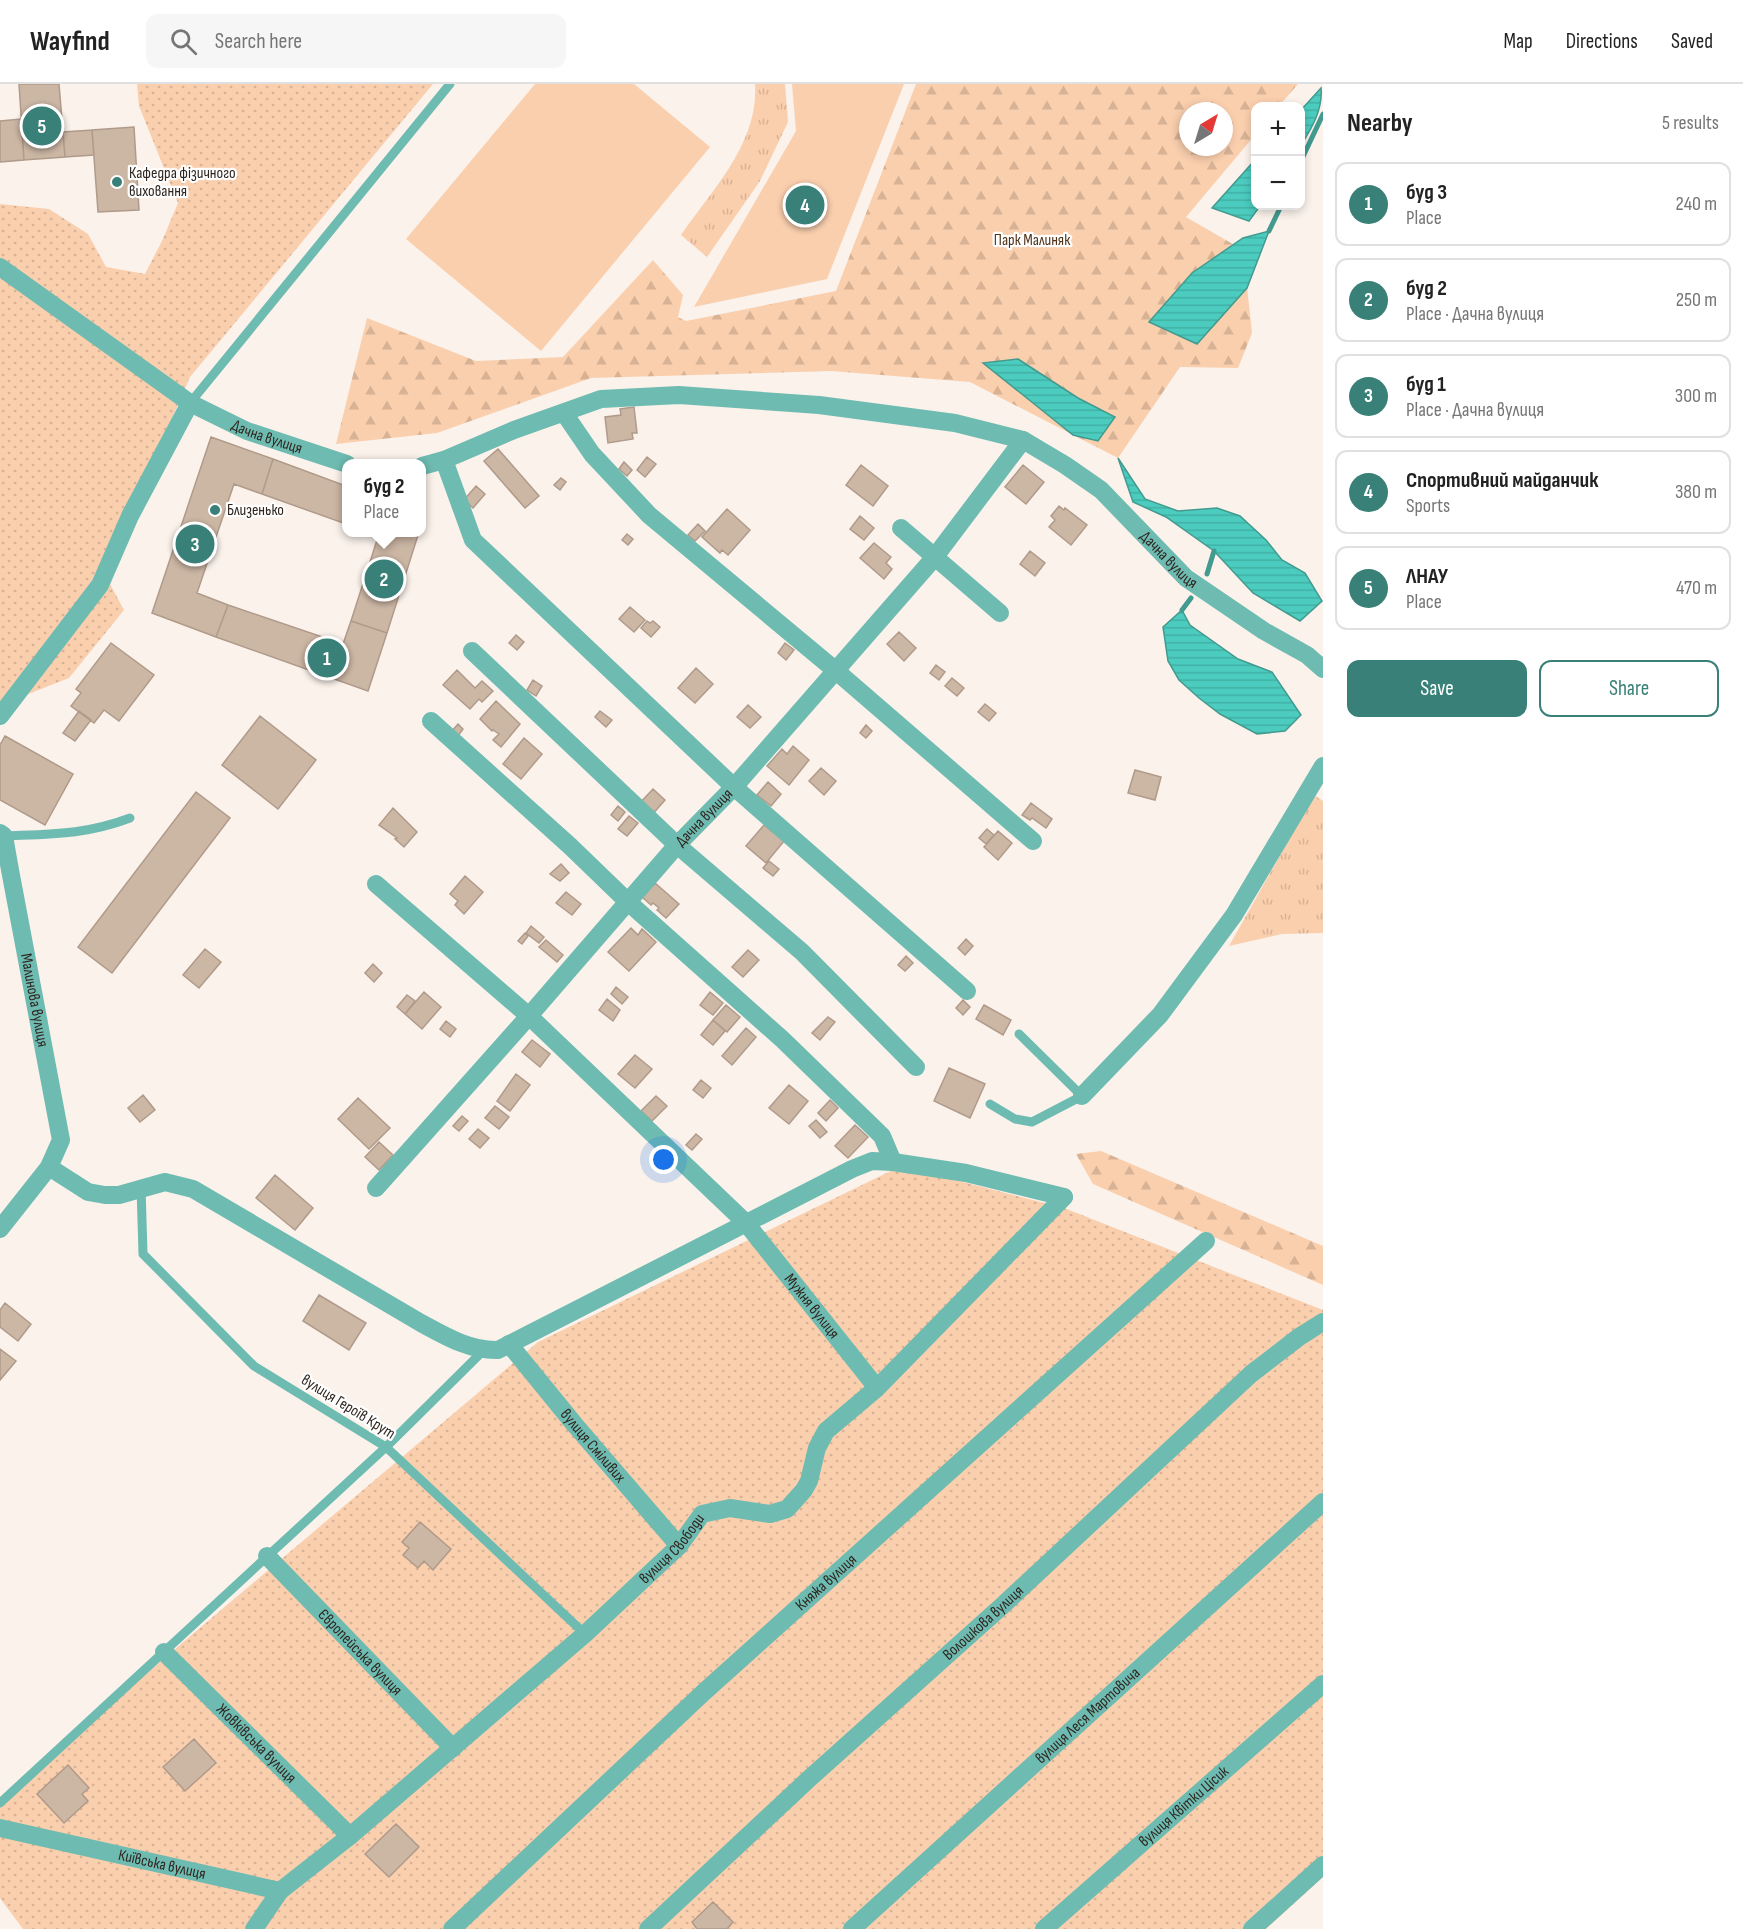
<!DOCTYPE html>
<html lang="en">
<head>
<meta charset="utf-8">
<style>
  :root { --surface:#fff; --page:#f6f6f6; --text:#222; --muted:#767676; --line:#e0e0e0; --accent:#398078 }
  body { margin:0; font-family:"Sofia Sans Condensed",sans-serif; background:var(--page); color:var(--text) }
  .controls { position:absolute; right:18px; top:18px; display:grid; overflow:hidden; border-radius:12px; box-shadow:0 3px 9px #0003 }
  .controls button { width:54px; height:54px; display:grid; place-items:center; padding:0; border:0; border-bottom:2px solid var(--line); background:var(--surface); color:var(--text); font:30px sans-serif }
  .compass { position:absolute; left:1179px; top:18px; width:54px; height:54px; border-radius:50%; background:var(--surface); box-shadow:0 3px 9px #0003; rotate:38deg }
  .you { position:absolute; left:664px; top:1076px; width:21px; height:21px; margin:-15px; border:4px solid #fff; border-radius:50%; background:#1a73e8; box-shadow:0 0 0 9px #1a73e833 }
  .badge { display:grid; place-items:center; width:39px; height:39px; border-radius:50%; background:var(--accent); color:#fff; font-size:20px; font-weight:700 }
  .pin { position:absolute; translate:-50% -50%; border:3px solid #fff; box-shadow:0 2px 6px #0006 }
  .popup { position:absolute; left:342px; top:375px; width:84px; height:78px; box-sizing:border-box; display:grid; place-content:center; border-radius:12px; background:var(--surface); filter:drop-shadow(0 2px 4px #0005); font-size:20px; white-space:nowrap; color:var(--muted) }
  .popup b { font-size:22px; color:var(--text) }
  .popup::after { content:''; position:absolute; left:50%; top:100%; margin-left:-12px; border:12px solid transparent; border-top-color:var(--surface) }
  .list { margin:0; padding:0; list-style:none }
  h2 { display:flex; justify-content:space-between; align-items:center; height:78px; margin:0; padding:0 24px; font-size:26px }
  h2 small { font-size:20px; font-weight:400; color:var(--muted) }
  .list li { display:grid; grid-template-columns:39px 1fr auto; gap:18px; align-items:center; box-sizing:border-box; height:84px; margin:0 12px 12px; padding:0 12px; border:2px solid var(--line); border-radius:12px }
  .list b { display:block; font-size:22px; white-space:nowrap }
  .list p { margin:0; font-size:20px; white-space:nowrap; color:var(--muted) }
  .list em { font-size:20px; font-style:normal; color:var(--muted) }
  .actions { display:flex; gap:12px; padding:18px 24px }
  .actions a { flex:1; padding:14px 0; border:2px solid var(--accent); border-radius:12px; text-align:center; font-size:21px; color:var(--accent) }
  .actions .main { background:var(--accent); color:#fff }
  .icon { flex:none; width:33px; height:33px; fill:none; stroke:currentColor; stroke-width:2; stroke-linecap:round; stroke-linejoin:round }
  .map { position:relative; flex:none; width:1323px; height:1845px; overflow:hidden }
  header { display:flex; align-items:center; gap:36px; box-sizing:border-box; height:84px; padding:0 30px; background:var(--surface); border-bottom:2px solid var(--line) }
  header strong { font-size:28px }
  nav { display:flex; gap:33px; margin-inline-start:auto; font-size:21px }
  .search { width:420px; height:54px; background:var(--page); display:flex; align-items:center; gap:15px; box-sizing:border-box; padding:0 21px; border-radius:12px; color:var(--muted); font-size:22px }
  main { display:flex }
  aside { flex:1; background:var(--surface) }
  .map>svg:first-child { display:block }
  .grass { fill:url(#grass-tufts) }
  .forest { fill:url(#forest-firs); fill-rule:evenodd }
  .park { fill:url(#park-dots) }
  .pitch { fill:#facfae }
  .water { fill:url(#water-rules); stroke:#439a8f; stroke-width:1.5 }
  .lines { fill:none; stroke-linecap:round; stroke-linejoin:round }
  .stream { stroke:#439a8f; stroke-width:5 }
  .building { fill:#ccb6a4; stroke:#b09a8a; stroke-width:1.5 }
  .lane { stroke:#6ebbb1; stroke-width:9 }
  .street { stroke:#6ebbb1; stroke-width:18 }
  .poi-dot { fill:#398078; stroke:#fff; stroke-width:2 }
  .labels { text-anchor:middle; dominant-baseline:central; stroke-width:4.5; stroke-linejoin:round; paint-order:stroke }
  .poi-label { font-size:16px; fill:#2f2620; stroke:#fff; text-anchor:start }
  .park-label { font-size:16px; fill:#51331a; stroke:#fff }
  .street-label { font-size:16px; fill:#2f2620; stroke:#fff }
</style>
</head>
<body>
<header>
<strong>Wayfind</strong>
<div class="search"><svg class="icon" aria-label="search" viewBox="0 0 24 24"><circle cx="10" cy="10" r="6"/><path d="M15 15l6 6"/></svg>Search here</div>
<nav><a>Map</a><a>Directions</a><a>Saved</a></nav>
</header>
<main>
<div class="map">
<svg width="1323" height="1845" viewBox="0 0 1323 1845">
  <defs>
    <pattern id="grass-tufts" width="24" height="20" patternUnits="userSpaceOnUse" patternTransform="scale(1.5)"><rect width="24" height="20" fill="#facfae"/><path d="M3 7l-1-3M5 7V3M7 7l1-3M15 17l-1-3M17 17v-4M19 17l1-3" fill="none" stroke="#d7b295"/></pattern>
    <pattern id="forest-firs" width="22" height="20" patternUnits="userSpaceOnUse" patternTransform="scale(1.5)"><rect width="22" height="20" fill="#facfae"/><path d="M5 1l3.5 6h-7zM16 11l3.5 6h-7z" fill="#d7b295"/></pattern>
    <pattern id="park-dots" width="8" height="8" patternUnits="userSpaceOnUse" patternTransform="scale(1.5)"><rect width="8" height="8" fill="#facfae"/><path d="M2 2h.1M6 6h.1" fill="none" stroke="#d7b295" stroke-width="1.8" stroke-linecap="round"/></pattern>
    <pattern id="water-rules" width="6" height="5" patternUnits="userSpaceOnUse" patternTransform="scale(1.5)"><rect width="6" height="5" fill="#4bccbf"/><path d="M0 2.5h6" fill="none" stroke="#42afa4"/></pattern>
  </defs>
  <rect width="100%" height="100%" fill="#fbf2eb"/>
  <!-- grass -->
  <path class="grass" d="M755,0H785L788,38L760,97L707,173L681,151C712,106 759,59 755,0Z
    M1314,711L1323,717V849L1282,850L1229,862Z"/>
  <!-- forest -->
  <path class="forest" d="M916,0H1298L1279,22H1256L1255,51L1186,133L1243,166L1252,249L1238,284L1180,283L1118,374L970,298L831,287L591,294L437,349L336,360L367,234L476,277L563,273L653,176L683,211L678,233L686,237L836,207ZM1188,27H1224V63H1188Z
    M1101,1067L1323,1162V1201L1093,1100L1076,1070Z"/>
  <!-- park -->
  <path class="park" d="M137,0H433L190,293L104,489L124,526L69,594L18,614L0,639V120L49,125L88,150L106,183L145,190L162,157L178,119L139,22Z
    M901,1082L1064,1124L1323,1226V1793L1266,1845H23L0,1814V1713L538,1258Z"/>
  <!-- pitch -->
  <path class="pitch" d="M535,0H634L710,63L541,267L406,155Z
    M792,0H904L827,195L694,223L796,47Z"/>
  <!-- water -->
  <path class="water" d="M1321,4C1323,25 1312,44 1301,61V26Z
    M1255,76L1256,122H1260L1249,137L1212,124Z
    M1269,147L1247,204L1197,260L1149,238L1192,189L1243,154Z
    M1018,275L1078,314L1115,333L1098,357L1073,351L983,279Z
    M1118,374L1145,415L1178,427L1217,424L1240,432L1266,456L1282,476L1305,489L1322,517L1300,537L1253,509L1214,467L1166,433L1133,418Z
    M1182,526L1190,541L1238,575L1272,588L1301,631L1285,647L1257,650L1220,630L1199,614L1179,596L1168,577L1163,543Z"/>
  <g class="lines">
    <!-- stream -->
    <path class="stream" d="M1300,79L1323,30
      M1269,147L1281,122
      M1207,490L1214,467
      M1182,526L1191,514"/>
  </g>
  <!-- building -->
  <path class="building" d="M19,0H59L65,73L24,76Z
    M21,35L24,76L0,78V37Z
    M134,43L139,126L98,128L92,46Z
    M92,46L94,71L65,73L63,48Z
    M634,323L637,349H632L633,355L608,359L605,333L621,331L620,325Z
    M211,353L273,375L262,410L234,400L197,509L228,521L216,553L152,529Z
    M498,365L539,412L525,424L484,377Z
    M647,373L656,380L645,393L637,386Z
    M273,375L346,402V440L262,410Z
    M624,378L632,386L627,392L619,385Z
    M861,381L888,402L873,422L846,401Z
    M1023,381L1044,398L1026,420L1005,403Z
    M561,394L566,398L560,406L554,401Z
    M476,402L485,410L473,424L464,416Z
    M1059,422L1064,426L1065,424L1087,441L1071,461L1049,443L1055,436L1051,432Z
    M727,425L750,446L728,471L722,466L720,469L702,453Z
    M860,432L874,444L864,456L850,445Z
    M698,440L705,447L695,457L688,451Z
    M368,448H419L387,549L351,537L378,453Z
    M627,450L633,455L628,461L622,456Z
    M874,459L891,473L886,479L892,485L884,495L860,474Z
    M1030,467L1045,479L1035,492L1020,480Z
    M228,521L343,560L351,537L387,549L368,607L216,553Z
    M630,523L645,536L634,548L619,535Z
    M647,537L650,539L653,537L660,543L651,553L641,544Z
    M899,548L916,564L904,577L887,560Z
    M516,551L524,558L517,566L509,559Z
    M111,559L154,591L119,637L104,626L94,639L71,622L81,609L76,605Z
    M785,559L794,566L786,576L778,569Z
    M936,581L945,588L939,596L930,589Z
    M696,584L713,600L695,619L678,604Z
    M457,586L475,604L482,597L493,607L482,618L479,615L470,625L443,601Z
    M952,594L964,604L957,612L945,602Z
    M533,596L542,602L536,612L527,606Z
    M496,617L520,640L501,663L493,656L499,650L493,646L492,647L480,635Z
    M985,620L996,629L989,637L978,628Z
    M748,621L761,633L750,644L737,633Z
    M79,627L91,636L75,657L63,649Z
    M600,627L612,636L606,643L595,633Z
    M260,632L316,676L278,725L222,681Z
    M458,640L463,645L458,652L452,647Z
    M866,641L872,647L866,654L860,649Z
    M5,652L73,690L45,741L0,716V661Z
    M524,654L542,670L521,695L503,680Z
    M793,662L809,676L789,701L767,682L782,665L787,670Z
    M821,684L836,697L824,711L809,697Z
    M1135,686L1161,693L1155,716L1128,709Z
    M768,698L781,710L771,722L757,711Z
    M653,705L665,716L651,732L638,721Z
    M196,708L230,734L112,889L78,863Z
    M1031,719L1052,735L1046,744L1032,734L1030,736L1022,731Z
    M618,722L625,728L618,737L611,731Z
    M393,724L417,748L404,763L395,755L397,754L379,741Z
    M629,732L638,739L627,752L618,745Z
    M764,741L784,757L766,779L746,762Z
    M987,745L994,751L986,760L979,754Z
    M998,747L1012,759L998,776L984,763Z
    M769,777L779,785L773,792L763,784Z
    M561,780L569,789L560,797L550,790Z
    M465,792L483,808L464,830L455,821L458,817L450,810Z
    M655,799L679,820L666,834L657,826L659,824L653,819L651,821L642,813Z
    M566,808L581,820L572,831L556,819Z
    M531,842L544,853L539,859L526,849Z
    M631,844L638,851L642,845L656,858L629,887L608,868Z
    M525,849L528,852L522,860L518,857Z
    M966,855L973,862L965,871L958,864Z
    M546,856L563,871L557,878L539,863Z
    M205,865L221,878L199,904L183,891Z
    M748,866L759,876L743,893L732,883Z
    M906,872L913,879L905,887L898,881Z
    M373,880L382,889L374,898L365,889Z
    M616,903L628,913L622,920L611,910Z
    M424,908L441,923L422,945L405,930Z
    M710,908L723,919L713,931L700,921Z
    M407,911L415,917L405,930L397,923Z
    M607,915L620,926L613,937L599,926Z
    M963,916L970,923L963,931L956,924Z
    M726,921L740,933L727,948L713,936Z
    M984,921L1011,936L1003,951L976,935Z
    M828,933L835,938L820,956L812,949Z
    M713,936L725,947L713,961L701,951Z
    M446,937L456,945L450,953L440,945Z
    M746,944L756,953L732,981L722,972Z
    M532,956L550,970L540,983L522,968Z
    M635,971L652,985L635,1004L618,990Z
    M949,984L985,1000L970,1034L934,1017Z
    M516,990L530,1001L510,1027L497,1017Z
    M701,996L711,1004L703,1014L693,1006Z
    M789,1001L808,1017L789,1040L769,1024Z
    M143,1011L155,1026L140,1038L128,1024Z
    M656,1012L667,1022L652,1037L641,1027Z
    M358,1014L390,1044L369,1065L338,1035Z
    M830,1016L838,1024L826,1037L818,1029Z
    M495,1022L509,1033L499,1045L485,1034Z
    M462,1032L468,1037L459,1047L453,1042Z
    M816,1036L827,1048L820,1054L809,1042Z
    M855,1041L868,1053L848,1074L835,1062Z
    M478,1045L489,1054L480,1064L469,1055Z
    M696,1050L702,1055L692,1066L686,1061Z
    M379,1058L393,1071L379,1086L365,1073Z
    M275,1091L313,1124L295,1146L256,1114Z
    M319,1211L366,1239L349,1266L303,1237Z
    M5,1219L31,1240L18,1257L0,1243V1226Z
    M0,1265L16,1277L0,1296Z
    M420,1438L451,1465L433,1486L424,1477L418,1484L403,1471L409,1464L402,1458Z
    M194,1655L216,1679L185,1707L163,1683Z
    M68,1681L89,1704L82,1710L88,1717L64,1739L37,1710Z
    M396,1740L419,1763L389,1793L365,1770Z
    M713,1818L733,1838L727,1845H697L692,1838Z"/>
  <g class="lines">
    <!-- lane -->
    <path class="lane" d="M190,319L450,0
      M4,752C50,750 85,751 130,734
      M990,1020L1015,1035L1032,1038L1082,1012L1019,950
      M141,1103L143,1170L254,1282L386,1363L585,1550
      M0,1719L386,1363L484,1266"/>
    <!-- street -->
    <g class="street">
      <path id="s1" d="M0,183L190,319L247,347L347,380"/>
      <path d="M564,329L592,370L649,431L835,586L1033,757"/>
      <path d="M444,376L473,456L734,703L967,907"/>
      <path id="s2" d="M422,382L444,376L514,346L601,315L679,311L819,321L955,339L1023,356L1065,381L1101,406L1186,494L1264,547L1307,571L1323,585"/>
      <path d="M901,444L1000,529"/>
      <path d="M472,567L677,761L802,868L916,983"/>
      <path d="M0,632L100,501L130,432L190,319"/>
      <path d="M431,637L570,762L628,818L783,956L882,1052L893,1078"/>
      <path id="s3" d="M0,749L4,752L10,786L61,1056L49,1083L0,1145"/>
      <path id="s4" d="M376,800L529,932L746,1139L877,1304"/>
      <path d="M1082,1012L1160,931L1234,831L1323,682"/>
      <path d="M49,1083L88,1108L105,1111H119L165,1098L193,1105L421,1239C445,1252 470,1267 498,1266L852,1085L872,1077L893,1078L966,1089L1064,1113"/>
      <path id="s5" d="M376,1104L529,932L677,761L734,703L934,474L1023,356"/>
      <path id="s6" d="M509,1260L575,1341L679,1462"/>
      <path id="s7" d="M267,1472L453,1664"/>
      <path id="s8" d="M164,1568L350,1752"/>
      <path id="s9" d="M0,1744L280,1807"/>
      <path id="s10" d="M254,1845L280,1807L350,1752L585,1550L679,1462L702,1430L730,1424L770,1430L787,1425L804,1406L809,1397L817,1364L826,1347L877,1304L1064,1113"/>
      <path id="s11" d="M452,1845L704,1608L1206,1157"/>
      <path id="s12" d="M648,1845L811,1693L1002,1522L1251,1290L1299,1253L1323,1238"/>
      <path id="s13" d="M852,1845L1323,1418"/>
      <path id="s14" d="M1044,1845L1323,1600"/>
      <path d="M1252,1845L1323,1781"/>
    </g>
  </g>
  <!-- markers -->
  <g class="poi-dot">
    <circle cx="117" cy="98" r="6"/>
    <circle cx="215" cy="426" r="6"/>
  </g>
  <g class="labels">
    <!-- poi labels -->
    <g class="poi-label">
      <text x="129" y="89">Кафедра фізичного<tspan x="129" dy="18">виховання</tspan></text>
      <text x="227" y="426">Близенько</text>
    </g>
    <!-- park labels -->
    <g class="park-label">
      <text x="1032" y="156">Парк Малиняк</text>
    </g>
    <!-- street labels -->
    <g class="street-label">
      <text stroke="none"><textPath href="#s1" startOffset="318">Дачна вулиця</textPath></text>
      <text stroke="none"><textPath href="#s2" startOffset="807">Дачна вулиця</textPath></text>
      <text stroke="none"><textPath href="#s5" startOffset="495">Дачна вулиця</textPath></text>
      <text stroke="none"><textPath href="#s3" startOffset="172">Малинова вулиця</textPath></text>
      <text stroke="none"><textPath href="#s4" startOffset="608">Мужня вулиця</textPath></text>
      <text transform="translate(348 1323) rotate(32)">вулиця Героїв Крут</text>
      <text stroke="none"><textPath href="#s6" startOffset="132">вулиця Сміливих</textPath></text>
      <text stroke="none"><textPath href="#s10" startOffset="567">вулиця Свободи</textPath></text>
      <text stroke="none"><textPath href="#s11" startOffset="510">Княжа вулиця</textPath></text>
      <text stroke="none"><textPath href="#s12" startOffset="454">Волошкова вулиця</textPath></text>
      <text stroke="none"><textPath href="#s7" startOffset="134">Європейська вулиця</textPath></text>
      <text stroke="none"><textPath href="#s13" startOffset="318">вулиця Леся Мартовича</textPath></text>
      <text stroke="none"><textPath href="#s8" startOffset="130">Жовківська вулиця</textPath></text>
      <text stroke="none"><textPath href="#s14" startOffset="186">вулиця Квітки Цісик</textPath></text>
      <text stroke="none"><textPath href="#s9" startOffset="166">Київська вулиця</textPath></text>
    </g>
  </g>
</svg>
<div class="controls">
<button>+</button>
<button>−</button>
</div>
<svg class="compass" viewBox="-18 -18 36 36"><path d="M0-13l5 13h-10z" fill="#e53935"/><path d="M0 13l5-13h-10z" fill="#767676"/></svg>
<div class="you"></div>
<div class="pin badge" style="left:327px;top:574px">1</div>
<div class="pin badge" style="left:384px;top:495px">2</div>
<div class="popup"><b>буд 2</b>Place</div>
<div class="pin badge" style="left:195px;top:460px">3</div>
<div class="pin badge" style="left:805px;top:121px">4</div>
<div class="pin badge" style="left:42px;top:42px">5</div>
</div>
<aside>
<h2>Nearby<small>5 results</small></h2>
<ul class="list">
<li><span class="badge">1</span><div><b>буд 3</b><p>Place</p></div><em>240 m</em></li>
<li><span class="badge">2</span><div><b>буд 2</b><p>Place · Дачна вулиця</p></div><em>250 m</em></li>
<li><span class="badge">3</span><div><b>буд 1</b><p>Place · Дачна вулиця</p></div><em>300 m</em></li>
<li><span class="badge">4</span><div><b>Спортивний майданчик</b><p>Sports</p></div><em>380 m</em></li>
<li><span class="badge">5</span><div><b>ЛНАУ</b><p>Place</p></div><em>470 m</em></li>
</ul>
<div class="actions"><a class="main">Save</a><a>Share</a></div>
</aside>
</main>
</body>
</html>
